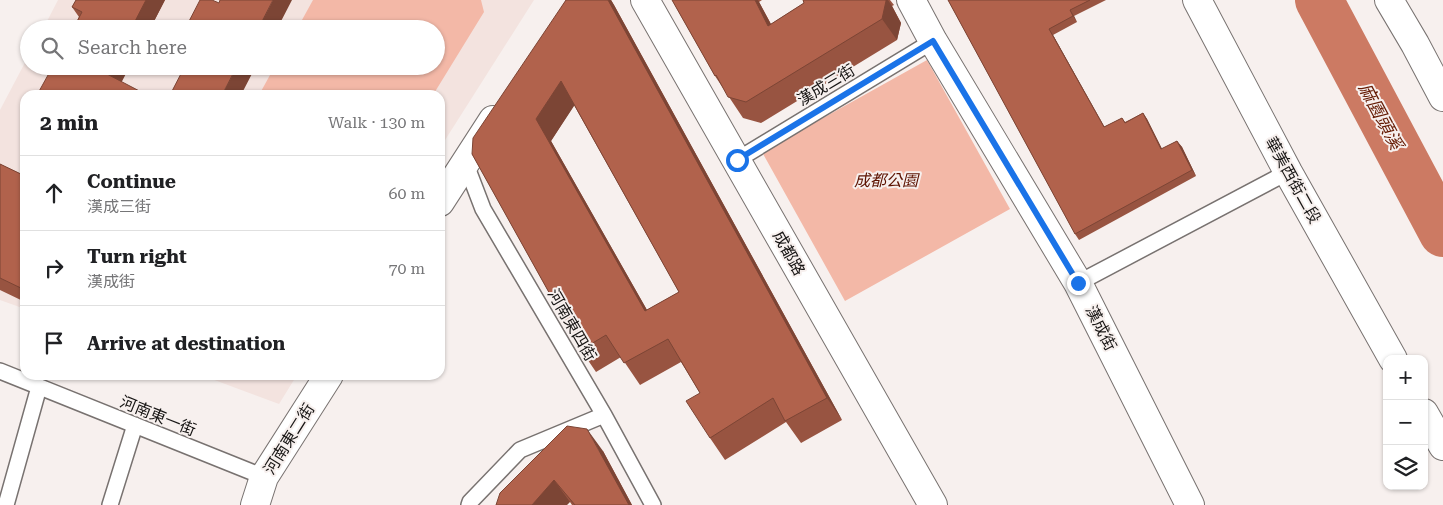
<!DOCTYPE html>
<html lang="en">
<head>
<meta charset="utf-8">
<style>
  :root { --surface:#fff; --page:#f6f6f6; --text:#202124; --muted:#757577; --line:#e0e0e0 }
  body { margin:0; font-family:"Roboto Serif","Noto Sans TC",serif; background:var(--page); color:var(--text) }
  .controls { position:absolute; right:15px; bottom:15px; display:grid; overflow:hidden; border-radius:10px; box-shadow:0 1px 4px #0004 }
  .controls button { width:45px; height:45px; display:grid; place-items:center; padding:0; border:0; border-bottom:1px solid var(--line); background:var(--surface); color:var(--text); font:25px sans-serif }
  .stop { position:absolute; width:15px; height:15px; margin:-11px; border:4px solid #1a73e8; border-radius:50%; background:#fff }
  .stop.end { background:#1a73e8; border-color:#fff; box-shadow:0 1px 5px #0008 }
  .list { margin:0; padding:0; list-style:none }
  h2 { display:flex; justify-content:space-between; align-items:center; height:65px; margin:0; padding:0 20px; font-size:21px }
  h2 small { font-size:16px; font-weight:400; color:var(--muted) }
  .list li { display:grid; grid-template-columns:32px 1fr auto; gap:15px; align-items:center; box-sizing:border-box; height:75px; padding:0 20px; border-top:1px solid var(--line) }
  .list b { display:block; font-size:19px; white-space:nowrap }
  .list p { margin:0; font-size:16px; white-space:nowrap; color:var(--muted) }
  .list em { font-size:16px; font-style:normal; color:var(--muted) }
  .icon { flex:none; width:28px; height:28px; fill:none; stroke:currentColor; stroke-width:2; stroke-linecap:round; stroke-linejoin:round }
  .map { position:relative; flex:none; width:1443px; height:505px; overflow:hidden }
  .search { position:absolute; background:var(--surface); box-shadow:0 1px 4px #0004; left:20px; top:20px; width:425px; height:55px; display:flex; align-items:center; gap:12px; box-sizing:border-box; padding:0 18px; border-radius:28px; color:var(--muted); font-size:19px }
  .panel { position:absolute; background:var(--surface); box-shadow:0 1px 4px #0004; left:20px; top:90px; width:425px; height:290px; border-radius:15px }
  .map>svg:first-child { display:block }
  .built { fill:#f3e3df }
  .green { fill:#f3b8a7 }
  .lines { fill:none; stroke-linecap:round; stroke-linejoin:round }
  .river { stroke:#cc7a63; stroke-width:48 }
  .service-casing { stroke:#787270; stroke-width:18 }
  .minor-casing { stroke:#787270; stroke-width:30 }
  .service { stroke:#fff; stroke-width:15 }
  .minor { stroke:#fff; stroke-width:28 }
  .wall { fill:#985441; fill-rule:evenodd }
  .shaded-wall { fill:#7c4535 }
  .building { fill:#b1624c; stroke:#7c4535; fill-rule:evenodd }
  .route { stroke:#1a73e8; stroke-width:6 }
  .labels { text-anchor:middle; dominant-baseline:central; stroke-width:4; stroke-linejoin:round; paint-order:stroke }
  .street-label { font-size:16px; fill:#171514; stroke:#f7f0ee }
  .park-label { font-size:16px; font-style:italic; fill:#5c1200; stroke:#f7f0ee }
  .water-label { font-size:18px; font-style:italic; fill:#651a03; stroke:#f7f0ee }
</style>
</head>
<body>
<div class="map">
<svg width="1443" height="505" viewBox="0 0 1443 505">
  <rect width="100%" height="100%" fill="#f7f0ee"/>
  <!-- built -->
  <path class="built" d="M58,0H534L440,148V95H25V309L0,300V110L29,55V66H436V29H43Z
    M201,375H297L279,404Z"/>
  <!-- green -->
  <path class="green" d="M313,0H481L484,12L433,95H259L275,66H436V29H297Z
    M927,60L1010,209L845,301L762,152Z"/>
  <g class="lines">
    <!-- river -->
    <path class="river" d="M1319,0L1443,233"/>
    <!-- service casing -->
    <g class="service-casing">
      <path id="service" d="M737,160L933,41
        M465,162L483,209L604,415L653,505
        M1078,283L1288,172
        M0,371L264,477
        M6,505L39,387
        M110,505L135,425
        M469,505L470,502L520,450L604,415"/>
    </g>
    <!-- minor casing -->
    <g class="minor-casing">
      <path id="minor" d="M645,0L933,505
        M911,0L933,41L1078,283L1190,505
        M1197,0L1288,172L1393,359
        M1389,0L1415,44L1443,97
        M440,202L493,120
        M1424,413L1443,446
        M255,505L264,477L329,375"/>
    </g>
    <!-- service -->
    <use href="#service" class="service"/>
    <!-- minor -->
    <use href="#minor" class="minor"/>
  </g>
  <!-- wall -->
  <path class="wall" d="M76,0H165L150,29H73L79,17L72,7Z
    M566,0H611L614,5L842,420L801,443L786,422L725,460L710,438L700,393L681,362L640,385L621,357L596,372L581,350L472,154ZM574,105L679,292L647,310L551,141Z
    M672,0H762L759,2L771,24L804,3L803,0H890L894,5L892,6L901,23L897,40L761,123L743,118L715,76Z
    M948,0H1106L1074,16L1077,22L1053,35L1104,127L1122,118L1125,122L1143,113L1147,119L1162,149L1177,141L1182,147L1196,176L1079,240L1075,234Z
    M0,164L25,176V302L0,290Z
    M603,451L632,505H572L570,502L496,505Z"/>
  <!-- shaded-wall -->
  <path class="shaded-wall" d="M146,0H165L150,29H131Z
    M273,0H292L277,29H258Z
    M608,0H611L614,5L842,420L827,398Z
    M755,0H758L783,47L768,26Z
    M886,0H888L892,6L901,23L897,40L882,19Z
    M1070,10L1074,16L1077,22L1073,16Z
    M1049,29L1053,35L1108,133L1104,127Z
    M111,66H130L118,89L107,74Z
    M237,66H256L241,95H222Z
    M561,81L576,103L551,141L660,333L645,311L536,119Z
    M1143,113L1147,119L1165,155L1161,149Z
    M1177,141L1182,147L1196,176L1192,170Z
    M587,429L603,451L632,505H629Z
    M554,480L570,502L567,505H532Z"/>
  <!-- building -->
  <path class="building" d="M76,0H146L131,29H73L82,12L72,7Z
    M200,0H212L219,3L220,0H273L258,29H185Z
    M566,0H608L827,398L785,421L773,398L710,438L686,401L700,393L668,339L624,363L606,335L581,350L472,154L473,138ZM561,81L679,292L645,311L536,119Z
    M672,0H755L768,26L804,3L803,0H886V1L882,19L746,102L728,97L716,75L715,76Z
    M948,0H1090L1070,10L1073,16L1049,29L1104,127L1122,118L1125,123L1143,113L1161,149L1177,141L1192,170L1075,234Z
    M53,66H111L107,74L147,95H37Z
    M185,66H237L222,95H170Z
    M0,164L25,176V290L0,278Z
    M567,426L587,429L629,505H575L554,480L532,505H496L500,493Z"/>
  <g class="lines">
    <!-- route -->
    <path class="route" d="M737,160L933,41L1078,283"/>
  </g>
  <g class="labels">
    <!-- street labels -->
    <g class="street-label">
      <text transform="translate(826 85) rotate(-31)">漢成三街</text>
      <text transform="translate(1293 180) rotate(61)">華美西街二段</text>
      <text transform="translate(789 253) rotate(61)">成都路</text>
      <text transform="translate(572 325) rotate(60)">河南東四街</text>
      <text transform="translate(1101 328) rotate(63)">漢成街</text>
      <text transform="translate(158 416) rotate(22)">河南東一街</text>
      <text transform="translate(289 439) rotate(-58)">河南東二街</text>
    </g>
    <!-- park labels -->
    <g class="park-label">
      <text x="886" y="180">成都公園</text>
    </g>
    <!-- water labels -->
    <g class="water-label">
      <text transform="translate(1381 116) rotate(62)">麻園頭溪</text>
    </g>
  </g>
</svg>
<div class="controls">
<button>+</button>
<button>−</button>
<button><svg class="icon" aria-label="layers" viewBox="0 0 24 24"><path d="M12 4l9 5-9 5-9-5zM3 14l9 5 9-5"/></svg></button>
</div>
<div class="stop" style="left:737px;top:160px"></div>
<div class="stop end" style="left:1078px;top:283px"></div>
<div class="search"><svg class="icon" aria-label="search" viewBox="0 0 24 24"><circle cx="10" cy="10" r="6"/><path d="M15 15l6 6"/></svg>Search here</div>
<section class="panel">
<h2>2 min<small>Walk · 130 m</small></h2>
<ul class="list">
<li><svg class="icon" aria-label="ahead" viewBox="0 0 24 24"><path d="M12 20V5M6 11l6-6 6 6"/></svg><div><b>Continue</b><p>漢成三街</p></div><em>60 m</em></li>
<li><svg class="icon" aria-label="right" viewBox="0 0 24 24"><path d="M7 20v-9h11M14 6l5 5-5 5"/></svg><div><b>Turn right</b><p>漢成街</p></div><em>70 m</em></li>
<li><svg class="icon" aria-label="arrive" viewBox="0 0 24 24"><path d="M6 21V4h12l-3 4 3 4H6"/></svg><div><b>Arrive at destination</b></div></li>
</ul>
</section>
</div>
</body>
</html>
